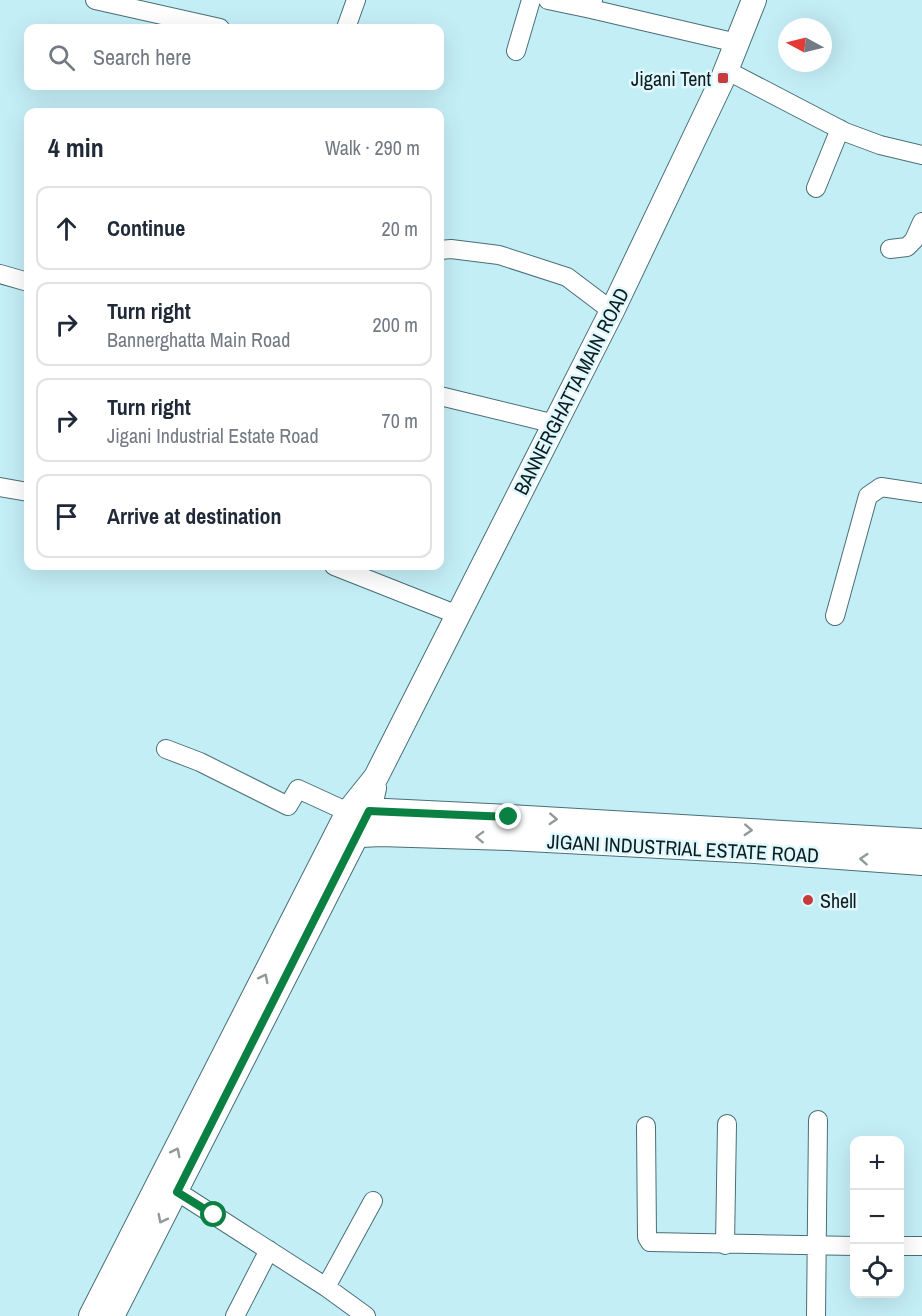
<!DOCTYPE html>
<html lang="en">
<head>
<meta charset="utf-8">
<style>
  :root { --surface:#fff; --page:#f6f6f7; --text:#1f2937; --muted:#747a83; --line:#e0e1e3 }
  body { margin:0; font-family:"Archivo Narrow",sans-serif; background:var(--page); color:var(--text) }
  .controls { position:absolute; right:18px; bottom:18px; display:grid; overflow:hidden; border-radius:12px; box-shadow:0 6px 24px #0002 }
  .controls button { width:54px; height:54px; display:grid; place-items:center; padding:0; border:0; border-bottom:2px solid var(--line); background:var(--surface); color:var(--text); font:30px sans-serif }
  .compass { position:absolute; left:778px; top:18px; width:54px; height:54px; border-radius:50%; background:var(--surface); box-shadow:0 6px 24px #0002; rotate:277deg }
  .stop { position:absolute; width:18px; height:18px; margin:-14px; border:4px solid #0b8043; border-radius:50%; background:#fff }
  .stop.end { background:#0b8043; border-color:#fff; box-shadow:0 2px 6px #0008 }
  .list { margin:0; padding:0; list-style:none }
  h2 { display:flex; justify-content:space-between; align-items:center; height:78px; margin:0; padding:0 24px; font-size:26px }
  h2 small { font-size:20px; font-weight:400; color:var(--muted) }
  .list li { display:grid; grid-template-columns:39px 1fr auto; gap:18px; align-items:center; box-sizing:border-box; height:84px; margin:0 12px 12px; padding:0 12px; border:2px solid var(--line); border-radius:12px }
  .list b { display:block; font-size:22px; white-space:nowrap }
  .list p { margin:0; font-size:20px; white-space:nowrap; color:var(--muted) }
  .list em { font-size:20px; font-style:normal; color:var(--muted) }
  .icon { flex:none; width:33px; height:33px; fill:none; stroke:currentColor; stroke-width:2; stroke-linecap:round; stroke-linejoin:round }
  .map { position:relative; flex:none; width:922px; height:1316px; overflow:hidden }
  .search { position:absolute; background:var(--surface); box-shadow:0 6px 24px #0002; left:24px; top:24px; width:420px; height:66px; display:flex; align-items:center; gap:15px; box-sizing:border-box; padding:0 21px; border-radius:12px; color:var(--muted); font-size:22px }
  .panel { position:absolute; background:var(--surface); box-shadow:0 6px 24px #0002; left:24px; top:108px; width:420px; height:462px; border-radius:12px }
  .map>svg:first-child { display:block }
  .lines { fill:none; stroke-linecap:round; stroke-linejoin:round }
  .minor-casing { stroke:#486f76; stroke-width:20 }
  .major-casing { stroke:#486f76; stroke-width:26 }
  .minor { stroke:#fff; stroke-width:18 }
  .major { stroke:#fff; stroke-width:24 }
  .oneway { stroke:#92999a }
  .route { stroke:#0b8043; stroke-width:8 }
  .poi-dot { fill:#c93a3d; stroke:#dff8fd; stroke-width:2 }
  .labels { text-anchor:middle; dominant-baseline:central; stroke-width:5; stroke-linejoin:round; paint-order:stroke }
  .poi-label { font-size:20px; fill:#0c1c1f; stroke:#dff8fd; text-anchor:end }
  .street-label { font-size:20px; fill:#0c1c1f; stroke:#dff8fd }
</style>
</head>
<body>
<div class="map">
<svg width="922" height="1316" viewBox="0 0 922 1316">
  <rect width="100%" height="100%" fill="#c4eef6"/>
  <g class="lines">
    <!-- minor casing -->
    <g class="minor-casing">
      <path id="minor" d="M95,0L220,28
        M548,0L591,9
        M593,0L591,9L737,43
        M346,28L356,0
        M516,51L531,0
        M726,70L845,132L880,145L922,155
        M816,188L840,129
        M890,249L907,247L914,240L922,222
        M440,250L451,249L499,255L567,277L612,311
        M0,274L28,282
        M440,396L555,424
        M0,487L28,492
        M334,566L458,615
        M835,616L868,496L881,487L922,493
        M166,749L200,762L288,806L298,789L348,812
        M646,1126L647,1237L650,1242L854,1246
        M167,1185L326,1287L366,1316
        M725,1245L727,1124
        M900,1246H922
        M326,1287L373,1201
        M235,1316L269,1250
        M816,1316L818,1120"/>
    </g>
    <!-- major casing -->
    <g class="major-casing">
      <path id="major" d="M352,812L386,811L509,817L922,841
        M343,836L380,834L508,838L755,851L922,863
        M91,1316L348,812L376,777L612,311L723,78L754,0
        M112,1316L369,811L374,788"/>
    </g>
    <!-- minor -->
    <use href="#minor" class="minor"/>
    <!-- major -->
    <use href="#major" class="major"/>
  </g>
  <!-- one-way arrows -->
  <defs><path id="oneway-chevron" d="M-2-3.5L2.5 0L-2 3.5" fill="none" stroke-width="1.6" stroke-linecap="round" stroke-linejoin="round" transform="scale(1.5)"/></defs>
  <g class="oneway">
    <use href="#oneway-chevron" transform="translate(553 819) rotate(3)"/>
    <use href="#oneway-chevron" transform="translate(748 830) rotate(3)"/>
    <use href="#oneway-chevron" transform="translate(480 837) rotate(-178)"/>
    <use href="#oneway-chevron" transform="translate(864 859) rotate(-176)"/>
    <use href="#oneway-chevron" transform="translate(264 978) rotate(-63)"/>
    <use href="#oneway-chevron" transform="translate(176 1152) rotate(-63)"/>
    <use href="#oneway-chevron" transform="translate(162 1219) rotate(117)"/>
  </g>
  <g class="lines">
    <!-- route -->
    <path class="route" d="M214,1215L177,1192L369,811L509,817"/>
  </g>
  <!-- markers -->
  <g class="poi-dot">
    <rect x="717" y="72" width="12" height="12" rx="3"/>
    <circle cx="808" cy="900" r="6"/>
  </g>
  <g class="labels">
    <!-- poi labels -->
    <g class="poi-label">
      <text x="711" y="78">Jigani Tent</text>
      <text x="820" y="900" text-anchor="start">Shell</text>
    </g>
    <!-- street labels -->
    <g class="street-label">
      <text transform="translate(571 391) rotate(-63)">BANNERGHATTA MAIN ROAD</text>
      <text transform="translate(683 848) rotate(3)">JIGANI INDUSTRIAL ESTATE ROAD</text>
    </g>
  </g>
</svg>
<div class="controls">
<button>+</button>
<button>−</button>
<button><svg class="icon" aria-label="locate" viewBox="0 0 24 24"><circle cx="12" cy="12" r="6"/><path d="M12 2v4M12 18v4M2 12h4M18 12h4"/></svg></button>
</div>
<svg class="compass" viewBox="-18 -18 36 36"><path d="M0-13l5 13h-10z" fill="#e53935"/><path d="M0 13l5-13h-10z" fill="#747a83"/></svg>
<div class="stop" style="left:214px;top:1215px"></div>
<div class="stop end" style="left:509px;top:817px"></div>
<div class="search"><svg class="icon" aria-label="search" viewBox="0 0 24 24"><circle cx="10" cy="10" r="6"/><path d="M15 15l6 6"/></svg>Search here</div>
<section class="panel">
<h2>4 min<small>Walk · 290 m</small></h2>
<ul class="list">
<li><svg class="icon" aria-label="ahead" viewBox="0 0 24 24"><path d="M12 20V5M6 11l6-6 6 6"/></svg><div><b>Continue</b></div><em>20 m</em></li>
<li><svg class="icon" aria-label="right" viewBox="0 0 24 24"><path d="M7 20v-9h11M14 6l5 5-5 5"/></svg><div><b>Turn right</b><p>Bannerghatta Main Road</p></div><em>200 m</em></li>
<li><svg class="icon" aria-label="right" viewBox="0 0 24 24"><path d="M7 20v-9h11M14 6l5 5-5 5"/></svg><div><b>Turn right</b><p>Jigani Industrial Estate Road</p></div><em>70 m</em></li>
<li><svg class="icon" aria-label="arrive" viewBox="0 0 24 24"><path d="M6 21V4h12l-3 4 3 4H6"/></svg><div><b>Arrive at destination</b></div></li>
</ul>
</section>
</div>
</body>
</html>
